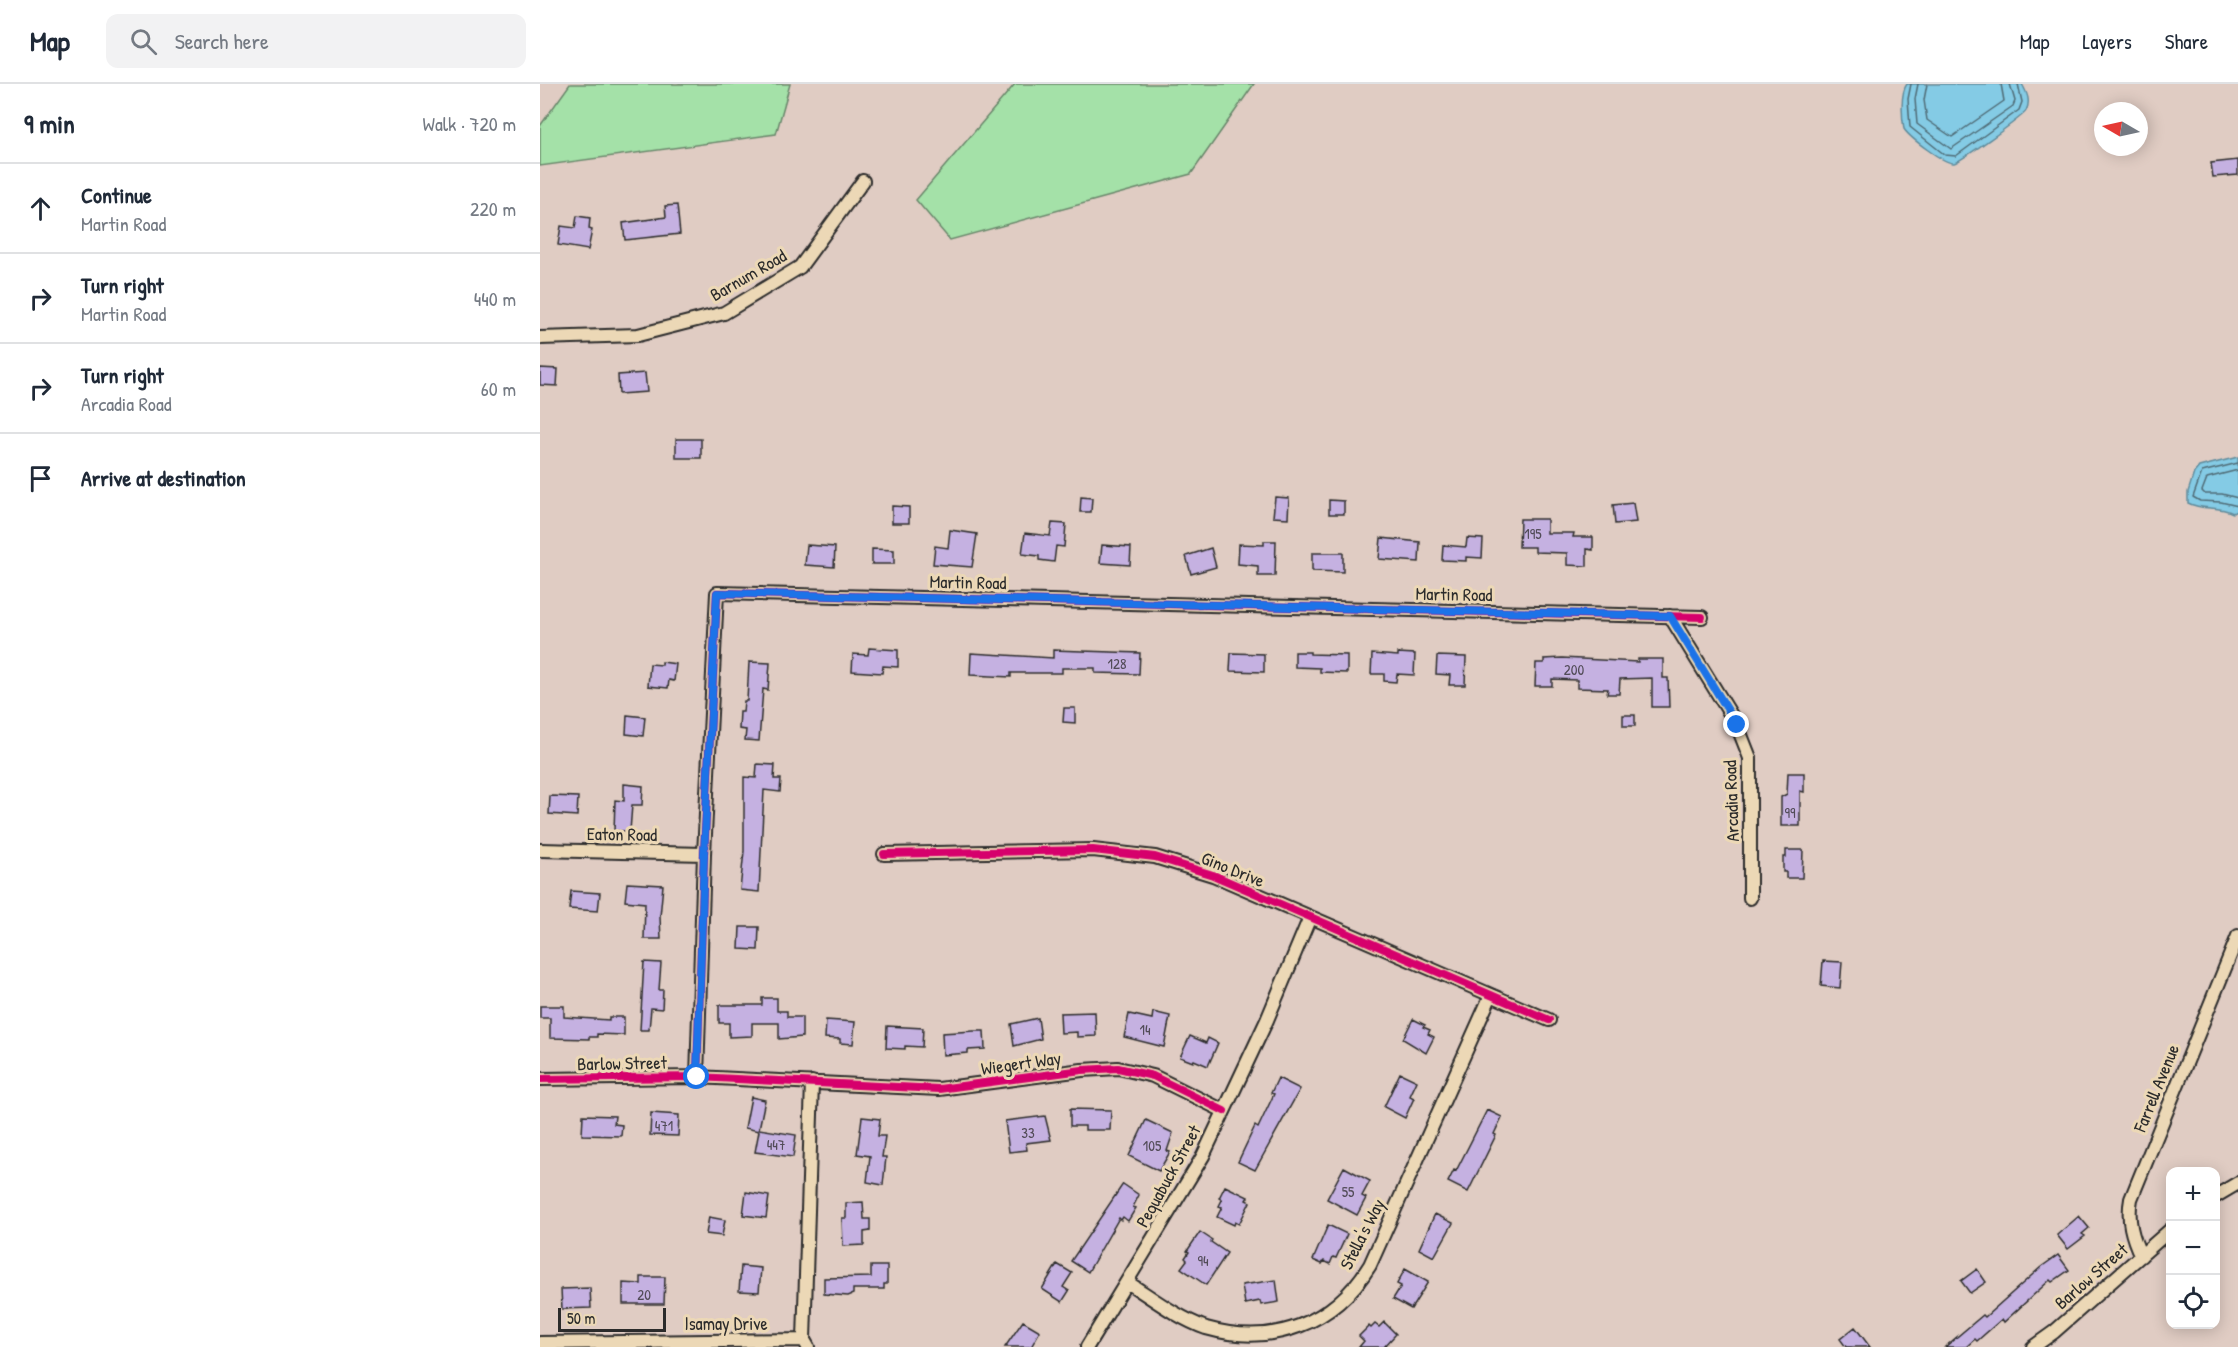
<!DOCTYPE html>
<html lang="en">
<head>
<meta charset="utf-8">
<style>
  :root { --surface:#fff; --page:#f2f2f3; --text:#1f2937; --muted:#747a83; --line:#e0e1e3 }
  body { margin:0; font-family:"Patrick Hand",sans-serif; background:var(--page); color:var(--text) }
  .controls { position:absolute; right:18px; bottom:18px; display:grid; overflow:hidden; border-radius:12px; box-shadow:0 3px 15px #0003 }
  .controls button { width:54px; height:54px; display:grid; place-items:center; padding:0; border:0; border-bottom:2px solid var(--line); background:var(--surface); color:var(--text); font:30px sans-serif }
  .compass { position:absolute; left:1554px; top:18px; width:54px; height:54px; border-radius:50%; background:var(--surface); box-shadow:0 3px 15px #0003; rotate:279deg }
  .scale { position:absolute; left:18px; bottom:15px; width:108px; box-sizing:border-box; padding-left:6px; border:3px solid #2b2b2b; border-top:0; font-size:16px; line-height:21px; white-space:nowrap; color:#2b2b2b; -webkit-text-stroke:4px #ecd8b6; paint-order:stroke }
  .stop { position:absolute; width:18px; height:18px; margin:-14px; border:4px solid #1a73e8; border-radius:50%; background:#fff }
  .stop.end { background:#1a73e8; border-color:#fff; box-shadow:0 2px 6px #0008 }
  .list { margin:0; padding:0; list-style:none }
  h2 { display:flex; justify-content:space-between; align-items:center; height:78px; margin:0; padding:0 24px; font-size:26px }
  h2 small { font-size:20px; font-weight:400; color:var(--muted) }
  .list li { display:grid; grid-template-columns:39px 1fr auto; gap:18px; align-items:center; box-sizing:border-box; height:90px; padding:0 24px; border-top:2px solid var(--line) }
  .list b { display:block; font-size:22px; white-space:nowrap }
  .list p { margin:0; font-size:20px; white-space:nowrap; color:var(--muted) }
  .list em { font-size:20px; font-style:normal; color:var(--muted) }
  .icon { flex:none; width:33px; height:33px; fill:none; stroke:currentColor; stroke-width:2; stroke-linecap:round; stroke-linejoin:round }
  .map { position:relative; flex:none; width:1698px; height:1263px; overflow:hidden }
  header { display:flex; align-items:center; gap:36px; box-sizing:border-box; height:84px; padding:0 30px; background:var(--surface); border-bottom:2px solid var(--line) }
  header strong { font-size:28px }
  nav { display:flex; gap:33px; margin-inline-start:auto; font-size:21px }
  .search { width:420px; height:54px; background:var(--page); display:flex; align-items:center; gap:15px; box-sizing:border-box; padding:0 21px; border-radius:12px; color:var(--muted); font-size:22px }
  main { display:flex }
  aside { flex:1; background:var(--surface) }
  .map>svg:first-child { display:block }
  .green { fill:#a4e1a8; stroke:#68866a; stroke-width:1.5 }
  .water { fill:#84cbe5; stroke:#608b9b; stroke-width:1.5 }
  .lines { fill:none; stroke-linecap:round; stroke-linejoin:round }
  .shore { stroke:#4f6b75; stroke-width:1.5 }
  .building { fill:#c5b1e1; stroke:#2b2b2b; stroke-width:1.5 }
  .minor-casing { stroke:#2b2b2b; stroke-width:16 }
  .minor { stroke:#ecd8b6; stroke-width:12 }
  .cycleway-casing { stroke:#ecd8b6; stroke-width:11 }
  .cycleway { stroke:#d6006c; stroke-width:8 }
  .route { stroke:#1a73e8; stroke-width:8 }
  .labels { text-anchor:middle; dominant-baseline:central; stroke-width:6; stroke-linejoin:round; paint-order:stroke }
  .number-label { font-size:15px; fill:#524c58 }
  .street-label { font-size:18px; fill:#2b2b2b; stroke:#ecd8b6 }
</style>
</head>
<body>
<header>
<strong>Map</strong>
<div class="search"><svg class="icon" aria-label="search" viewBox="0 0 24 24"><circle cx="10" cy="10" r="6"/><path d="M15 15l6 6"/></svg>Search here</div>
<nav><a>Map</a><a>Layers</a><a>Share</a></nav>
</header>
<main>
<aside>
<h2>9 min<small>Walk · 720 m</small></h2>
<ul class="list">
<li><svg class="icon" aria-label="ahead" viewBox="0 0 24 24"><path d="M12 20V5M6 11l6-6 6 6"/></svg><div><b>Continue</b><p>Martin Road</p></div><em>220 m</em></li>
<li><svg class="icon" aria-label="right" viewBox="0 0 24 24"><path d="M7 20v-9h11M14 6l5 5-5 5"/></svg><div><b>Turn right</b><p>Martin Road</p></div><em>440 m</em></li>
<li><svg class="icon" aria-label="right" viewBox="0 0 24 24"><path d="M7 20v-9h11M14 6l5 5-5 5"/></svg><div><b>Turn right</b><p>Arcadia Road</p></div><em>60 m</em></li>
<li><svg class="icon" aria-label="arrive" viewBox="0 0 24 24"><path d="M6 21V4h12l-3 4 3 4H6"/></svg><div><b>Arrive at destination</b></div></li>
</ul>
</aside>
<div class="map">
<svg width="1698" height="1263" viewBox="0 0 1698 1263">
  <rect width="100%" height="100%" fill="#e0ccc3"/>
  <filter id="ink" filterUnits="userSpaceOnUse"><feTurbulence type="fractalNoise" baseFrequency=".0167" numOctaves="2"/><feDisplacementMap in="SourceGraphic" scale="12" xChannelSelector="R" yChannelSelector="G"/><feConvolveMatrix kernelMatrix="1 2 1 2 8 2 1 2 1" color-interpolation-filters="sRGB"/></filter>
  <g filter="url(#ink)">
    <!-- green -->
    <path class="green" d="M30,0H250L236,50L0,82V42Z
      M475,0H714L651,90L410,156L376,116Z"/>
    <!-- water -->
    <path class="water" d="M1367,0H1482C1487,9 1491,17 1486,27C1483,33 1419,78 1414,79C1404,80 1370,54 1364,45C1362,34 1360,9 1367,0Z
      M1698,373V426L1693,429C1678,421 1663,427 1648,419V408L1654,389L1659,383Z"/>
    <g class="lines">
      <!-- shore -->
      <path class="shore" d="M1371,0L1368,15L1370,43L1405,71L1416,72L1479,26L1482,18L1478,0
        M1378,0L1375,15L1377,40L1411,65L1473,22L1475,17L1470,0
        M1387,0L1384,16L1387,36L1412,53L1464,17L1461,0
        M1698,379L1662,388L1653,413L1660,417L1681,418L1698,422
        M1698,386L1667,394L1662,407L1665,410H1682L1698,414"/>
    </g>
    <!-- building -->
    <path class="building" d="M1698,76V91L1673,93L1671,79Z
      M137,121L140,150L85,156L83,139L126,133L125,122Z
      M37,132L50,134L49,145L52,146L48,166L18,161L21,142L35,144Z
      M0,284L18,285L17,302L0,301Z
      M105,289L107,308L79,310L78,291Z
      M136,355H161V374H136Z
      M541,413L552,414L551,428H540Z
      M735,413L749,414L748,434L733,433Z
      M789,416L804,417V430H789Z
      M1093,419L1096,438L1075,440L1073,421Z
      M352,422L369,423V439H352Z
      M980,435H1007V449H1034L1033,453H1053V466L1047,465V482L1027,481V469L995,468V463H979Z
      M512,439L526,440L524,463L516,462L514,478L499,476V472L482,470L485,449L510,452Z
      M410,446L437,450L432,483L393,480L395,462L408,464Z
      M841,454L880,458L879,478L839,475Z
      M927,454L943,455L942,474L926,473V477L902,476L903,461L926,463Z
      M724,457H736L735,492H718V482L698,480L699,460L724,461Z
      M267,461L295,463L294,483L265,481Z
      M562,461L591,463L590,481L560,479Z
      M671,464L676,483L651,490L646,472Z
      M332,465L354,466V480H332Z
      M772,469H803V488L772,487Z
      M329,564L358,566V583L343,582L342,589L312,587L313,570L328,571Z
      M513,566L600,569L599,590L555,589V584H522V589H471V593L430,591L431,569L513,574Z
      M755,568H770V570L807,571V589L780,588V584L755,583Z
      M691,569L724,570V588L690,587Z
      M858,569L875,570L874,591L857,590L856,598L844,597V590H831L832,570L858,572Z
      M897,572L926,573L925,601H909L910,591L896,590Z
      M1022,574L1098,578V575H1123V594H1128L1129,623H1112V594L1080,595L1079,610H1067L1068,605L1037,604V596L1012,595V602H995L996,579H1004V575Z
      M122,578L136,580L134,597L129,596L128,604L108,602L110,580L122,581Z
      M209,578L230,579L228,606L223,605L219,657L205,656L206,646L199,645L200,628H203L204,617H207Z
      M524,624H535V639L523,638Z
      M87,631L105,633L103,652L86,650Z
      M1083,631H1095V642H1083Z
      M217,680L235,681L234,695H241L240,708L224,706L219,808L200,806L204,767V693L216,694Z
      M1248,689H1264V708L1260,707V742H1241V713L1247,710Z
      M84,700L103,702L102,721H92L90,747H74L75,716L84,717Z
      M10,712L38,713L37,732L9,730Z
      M1246,766H1263L1262,794H1246V788H1243V773H1246Z
      M87,799L123,801L120,833L121,855H104L105,819L85,817Z
      M31,807L60,809L58,827L29,825Z
      M200,843H219L218,866L199,865Z
      M1283,877L1302,878L1300,904L1281,902Z
      M104,878L121,879L119,906H123L122,925L111,924L109,946H100Z
      M222,914H237V927H247V933H262V953L239,955V939H212V952L189,953V939H179V921H222Z
      M0,922H24V933L69,936V933H84V951L57,950V953H49V955L10,954V934H0Z
      M555,928L556,952L537,953V948L521,949L520,929Z
      M613,928L630,932L624,963L584,953L589,930L612,935Z
      M498,934L501,955L474,962L471,940Z
      M873,935L885,941L883,943L890,946L888,950L894,953L886,969L863,955Z
      M286,936L315,938L313,960L300,959V955L285,954Z
      M347,942L383,944L382,963L365,962V965L346,964Z
      M434,947H444L445,965L428,966V969L403,971L402,949Z
      M650,952L666,959L668,954L678,959L668,982L654,976L653,978L640,973Z
      M860,989L877,997L870,1012L874,1014L865,1034L844,1023Z
      M738,994L760,1005L715,1086L698,1078L715,1042L718,1044L734,1010L731,1009Z
      M211,1013L225,1016L219,1045L256,1051L253,1073L215,1068L219,1047L205,1044Z
      M530,1025L571,1026L570,1046H545V1042H530Z
      M947,1026L962,1033L954,1050L956,1051L928,1108L908,1098L914,1086L916,1087Z
      M111,1029L139,1031L138,1052L110,1051Z
      M43,1031L75,1032L74,1040L82,1041L81,1052L42,1051Z
      M505,1032L511,1056L486,1059L487,1066L469,1068L465,1037Z
      M322,1033L340,1035L338,1052H345L342,1073H346L343,1101L327,1098L330,1072L317,1070Z
      M606,1036L633,1049L627,1067L630,1068L619,1087L589,1072Z
      M804,1083L830,1097L822,1112L826,1114L817,1131L787,1115Z
      M583,1100L599,1111L593,1123L596,1124L588,1137L583,1133L581,1136L579,1134L548,1188L531,1177Z
      M685,1102L708,1113L706,1116L710,1118L699,1140L695,1138L694,1141L677,1133L682,1123L679,1122L682,1116L679,1114Z
      M206,1108L229,1112L226,1134L203,1131Z
      M323,1118L324,1135H330V1147L324,1148V1161L303,1162L302,1134H306V1119Z
      M895,1130L913,1139L894,1173L879,1165Z
      M1539,1132L1549,1144L1542,1150L1545,1152L1528,1165L1517,1151Z
      M169,1133L185,1136L182,1152L166,1150Z
      M788,1141L807,1150L796,1174L793,1173L790,1180L784,1177L782,1180L773,1176Z
      M660,1148L672,1156L671,1158L687,1169L666,1201L641,1184L647,1176L645,1174L649,1168L647,1167Z
      M1518,1171L1529,1186L1512,1198L1510,1196L1464,1238L1462,1235L1437,1257L1435,1255L1426,1263H1405L1443,1231L1445,1233L1501,1183Z
      M517,1180L532,1189L523,1203L529,1207L522,1218L502,1205Z
      M201,1182L221,1184L219,1208L199,1207Z
      M331,1182H347V1200H344V1205H313V1210L308,1212L284,1210V1194L331,1193Z
      M865,1185L888,1198L871,1225L853,1215L861,1202L857,1200Z
      M1437,1185L1446,1198L1430,1209L1421,1197Z
      M101,1193H125L124,1220H83V1199L101,1200Z
      M736,1196L739,1218L721,1221L720,1217L705,1220L702,1201Z
      M50,1204L51,1224L22,1225L21,1205Z
      M483,1237L500,1247L491,1263H465Z
      M844,1238L856,1250L844,1263H819L824,1257L819,1252L829,1242L831,1244L835,1240L839,1243Z
      M1315,1243L1330,1263H1306L1300,1255Z"/>
    <g class="lines">
      <!-- minor casing -->
      <g class="minor-casing">
        <path id="minor" d="M0,254L98,251L184,229L260,183L323,97
          M1130,532L1197,641L1210,674V814
          M0,766L164,770
          M344,770L553,766L615,773L673,791L1009,936
          M157,993L164,770L177,509L1162,533
          M0,995L157,993L399,1005L542,986L578,984L613,992L684,1027
          M1676,1112L1698,1099
          M1601,1172C1592,1153 1587,1136 1591,1115L1698,852
          M587,1198C612,1214 638,1234 666,1244C733,1263 794,1240 830,1181L951,911
          M0,1259L264,1256
          M268,1263L264,1256L272,998
          M547,1263L663,1072L727,936L770,833
          M1493,1263L1514,1248L1630,1146"/>
      </g>
      <!-- minor -->
      <use href="#minor" class="minor"/>
      <!-- cycleway casing -->
      <g class="cycleway-casing">
        <path id="cycleway" d="M344,770L553,766L615,773L673,791L1009,936
          M157,993L164,770L177,509L1162,533
          M0,995L157,993L399,1005L542,986L578,984L613,992L684,1027"/>
      </g>
      <!-- cycleway -->
      <use href="#cycleway" class="cycleway"/>
    </g>
  </g>
  <g class="lines" filter="url(#ink)">
    <!-- route -->
    <path class="route" d="M157,993L164,770L177,509L1130,532L1197,641"/>
  </g>
  <g class="labels">
    <!-- number labels -->
    <g class="number-label">
      <text x="993" y="449">195</text>
      <text x="577" y="579">128</text>
      <text x="1034" y="585">200</text>
      <text x="1250" y="728">99</text>
      <text x="605" y="945">14</text>
      <text x="124" y="1041">471</text>
      <text x="488" y="1048">33</text>
      <text x="236" y="1060">447</text>
      <text x="612" y="1061">105</text>
      <text x="808" y="1107">55</text>
      <text x="663" y="1176">94</text>
      <text x="104" y="1210">20</text>
    </g>
    <!-- street labels -->
    <g class="street-label">
      <text transform="translate(208 191) rotate(-30)">Barnum Road</text>
      <text transform="translate(428 498) rotate(1)">Martin Road</text>
      <text transform="translate(914 510) rotate(1)">Martin Road</text>
      <text transform="translate(1191 717) rotate(-92)">Arcadia Road</text>
      <text transform="translate(82 750) rotate(1)">Eaton Road</text>
      <text transform="translate(693 785) rotate(22)">Gino Drive</text>
      <text transform="translate(82 979) rotate(-1)">Barlow Street</text>
      <text transform="translate(481 979) rotate(-8)">Wiegert Way</text>
      <text transform="translate(1616 1004) rotate(-68)">Farrell Avenue</text>
      <text transform="translate(628 1092) rotate(-61)">Pequabuck Street</text>
      <text transform="translate(822 1150) rotate(-63)">Stella's Way</text>
      <text transform="translate(1551 1192) rotate(-41)">Barlow Street</text>
      <text x="186" y="1239">Isamay Drive</text>
    </g>
  </g>
</svg>
<div class="controls">
<button>+</button>
<button>−</button>
<button><svg class="icon" aria-label="locate" viewBox="0 0 24 24"><circle cx="12" cy="12" r="6"/><path d="M12 2v4M12 18v4M2 12h4M18 12h4"/></svg></button>
</div>
<svg class="compass" viewBox="-18 -18 36 36"><path d="M0-13l5 13h-10z" fill="#e53935"/><path d="M0 13l5-13h-10z" fill="#747a83"/></svg>
<div class="scale">50 m</div>
<div class="stop" style="left:157px;top:993px"></div>
<div class="stop end" style="left:1197px;top:641px"></div>
</div>
</main>
</body>
</html>
